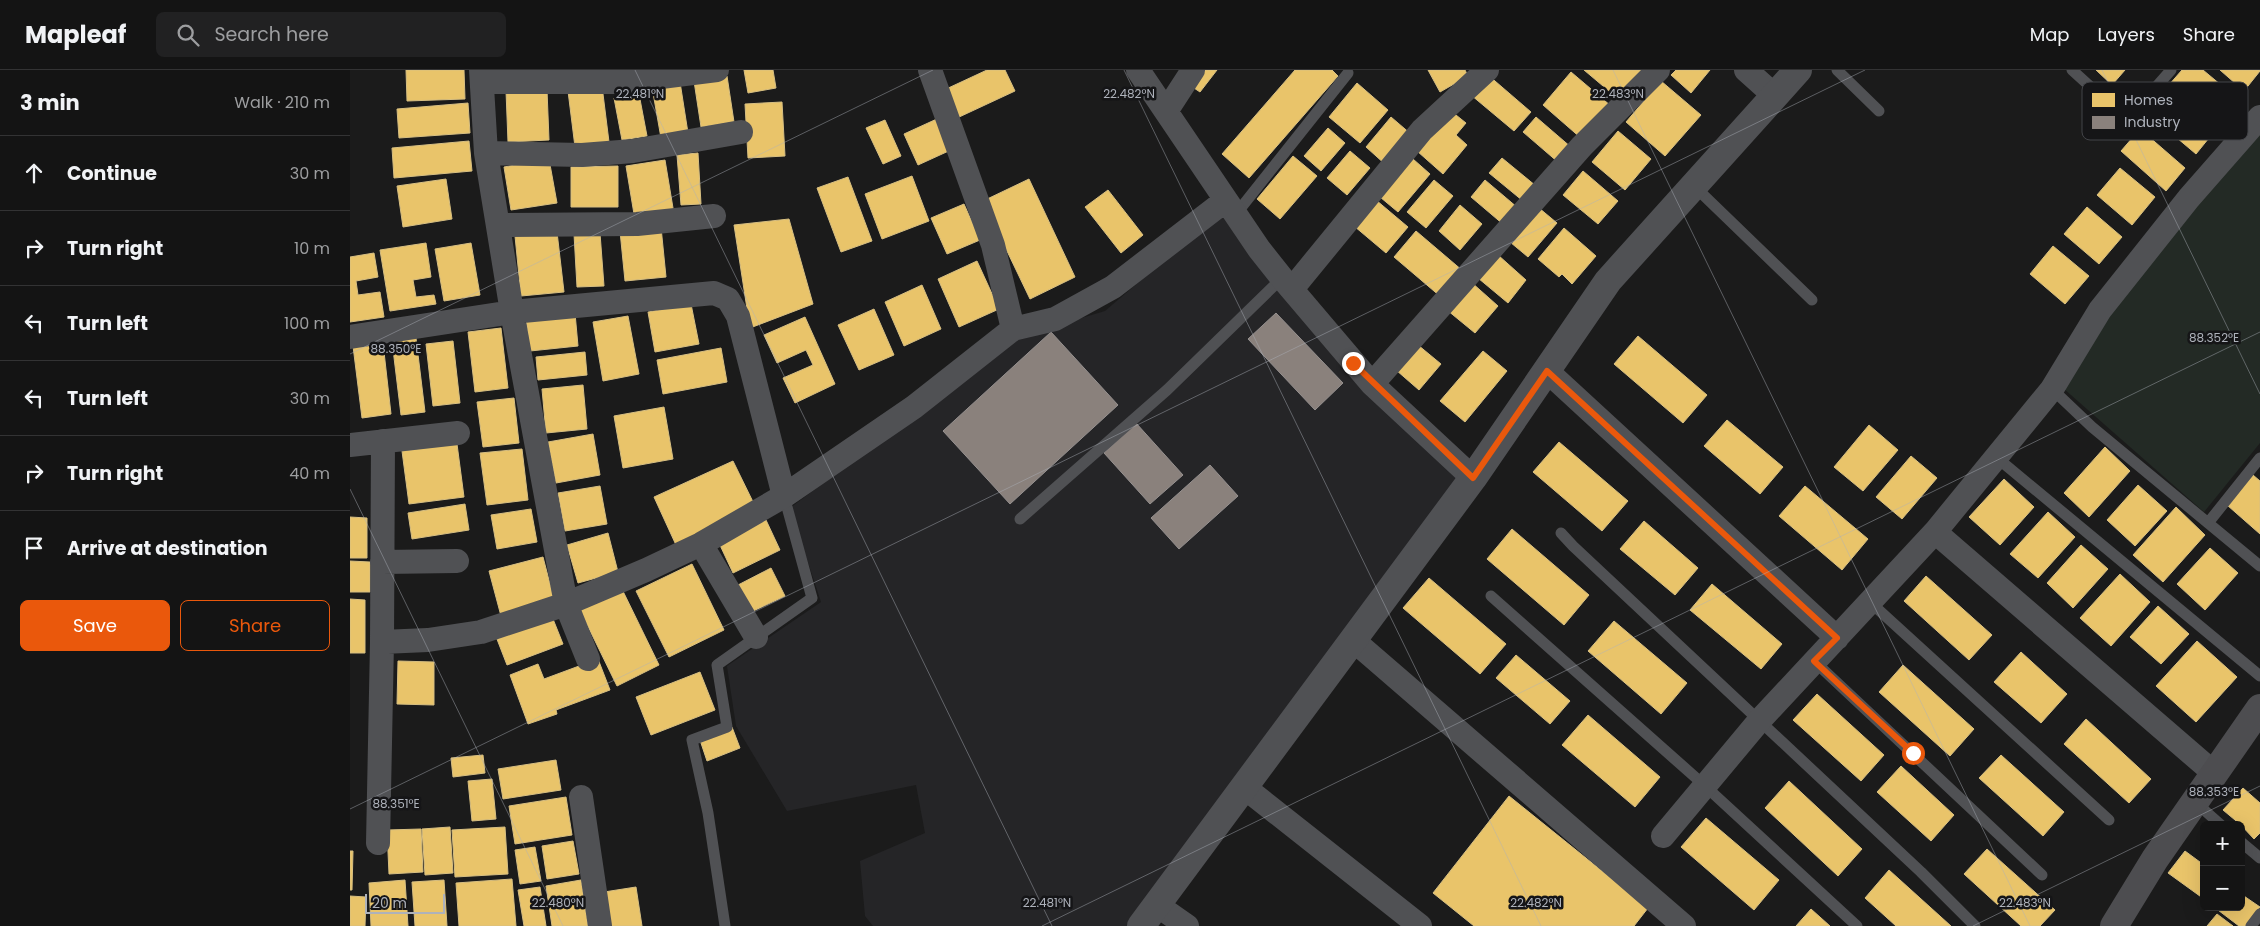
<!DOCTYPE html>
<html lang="en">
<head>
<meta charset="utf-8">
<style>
  :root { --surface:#141414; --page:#212122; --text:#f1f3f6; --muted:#9d9ea0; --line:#333334; --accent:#ea580c }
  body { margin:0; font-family:Poppins,sans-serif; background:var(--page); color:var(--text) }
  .controls { position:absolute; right:15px; bottom:15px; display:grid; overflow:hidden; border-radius:8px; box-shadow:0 5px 20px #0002 }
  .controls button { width:45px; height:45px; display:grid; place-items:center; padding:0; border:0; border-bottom:1px solid var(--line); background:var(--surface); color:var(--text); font:25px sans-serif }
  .scale { position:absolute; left:15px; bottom:12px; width:80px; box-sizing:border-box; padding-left:5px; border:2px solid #aeb2bb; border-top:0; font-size:14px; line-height:18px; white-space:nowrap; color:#aeb2bb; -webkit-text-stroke:4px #151517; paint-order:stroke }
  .stop { position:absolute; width:15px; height:15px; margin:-11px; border:4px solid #ea580c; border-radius:50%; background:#fff }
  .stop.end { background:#ea580c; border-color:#fff; box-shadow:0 1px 5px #0008 }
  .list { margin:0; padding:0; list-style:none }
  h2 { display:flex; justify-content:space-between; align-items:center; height:65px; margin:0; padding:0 20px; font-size:21px }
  h2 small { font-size:16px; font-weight:400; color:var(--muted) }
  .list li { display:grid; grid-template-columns:32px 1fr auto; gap:15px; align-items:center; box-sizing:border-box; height:75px; padding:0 20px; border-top:1px solid var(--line) }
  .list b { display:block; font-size:19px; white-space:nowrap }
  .list em { font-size:16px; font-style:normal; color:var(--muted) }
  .actions { display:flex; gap:10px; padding:15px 20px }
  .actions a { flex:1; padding:11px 0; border:1px solid var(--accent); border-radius:8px; text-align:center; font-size:18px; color:var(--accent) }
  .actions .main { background:var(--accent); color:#fff }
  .icon { flex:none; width:28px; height:28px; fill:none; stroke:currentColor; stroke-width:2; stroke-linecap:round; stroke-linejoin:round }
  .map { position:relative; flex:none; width:1910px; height:856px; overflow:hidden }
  header { display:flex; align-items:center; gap:30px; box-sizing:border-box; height:70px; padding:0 25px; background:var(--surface); border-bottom:1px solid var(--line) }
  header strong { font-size:24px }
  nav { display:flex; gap:28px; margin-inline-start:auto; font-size:18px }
  .search { width:350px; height:45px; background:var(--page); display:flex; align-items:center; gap:12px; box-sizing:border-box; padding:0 18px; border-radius:8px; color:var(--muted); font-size:19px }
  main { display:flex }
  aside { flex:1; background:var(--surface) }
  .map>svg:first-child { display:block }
  .built { fill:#252527 }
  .green { fill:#232a25 }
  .homes { fill:#e9c46a; stroke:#d7bf82 }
  .industry { fill:#8a817c; stroke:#95908f }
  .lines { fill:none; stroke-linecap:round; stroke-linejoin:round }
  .service { stroke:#505154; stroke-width:11 }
  .minor { stroke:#505154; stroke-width:24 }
  .tertiary { stroke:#505154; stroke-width:28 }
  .primary { stroke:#4d4d50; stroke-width:28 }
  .route { stroke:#ea580c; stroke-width:6 }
  .ticks { fill:none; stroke:#aeb2bb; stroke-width:1; stroke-opacity:0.45 }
  .key { fill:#151517; stroke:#434448; stroke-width:1 }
  .key-label { font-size:14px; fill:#aeb2bb }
  .ticks-label { font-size:12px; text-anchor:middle; fill:#aeb2bb; stroke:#151517; stroke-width:5; stroke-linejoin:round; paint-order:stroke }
</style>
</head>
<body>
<header>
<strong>Mapleaf</strong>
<div class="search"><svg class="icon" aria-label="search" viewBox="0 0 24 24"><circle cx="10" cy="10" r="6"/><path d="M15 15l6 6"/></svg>Search here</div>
<nav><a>Map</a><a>Layers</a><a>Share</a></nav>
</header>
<main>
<aside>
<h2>3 min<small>Walk · 210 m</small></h2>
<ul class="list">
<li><svg class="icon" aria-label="ahead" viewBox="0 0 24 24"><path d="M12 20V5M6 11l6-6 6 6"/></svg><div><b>Continue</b></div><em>30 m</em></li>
<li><svg class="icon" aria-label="right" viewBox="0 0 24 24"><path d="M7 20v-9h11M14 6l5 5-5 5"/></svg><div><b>Turn right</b></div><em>10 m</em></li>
<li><svg class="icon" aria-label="left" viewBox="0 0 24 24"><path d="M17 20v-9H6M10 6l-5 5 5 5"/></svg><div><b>Turn left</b></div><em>100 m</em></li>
<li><svg class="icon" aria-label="left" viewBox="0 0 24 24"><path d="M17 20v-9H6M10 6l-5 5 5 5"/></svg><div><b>Turn left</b></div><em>30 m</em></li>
<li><svg class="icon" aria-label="right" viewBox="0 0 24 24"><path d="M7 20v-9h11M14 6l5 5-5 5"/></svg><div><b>Turn right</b></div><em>40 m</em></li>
<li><svg class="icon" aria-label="arrive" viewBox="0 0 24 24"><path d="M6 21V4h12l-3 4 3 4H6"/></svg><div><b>Arrive at destination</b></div></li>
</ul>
<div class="actions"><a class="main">Save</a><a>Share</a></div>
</aside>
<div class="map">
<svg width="1910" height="856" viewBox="0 0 1910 856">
  <rect width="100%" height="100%" fill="#1b1b1b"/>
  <!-- built -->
  <path class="built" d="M875,138L1117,408L782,856H523L515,846L510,791L575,763L566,715L437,741L386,656L377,596L471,532L440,438L667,267L755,241Z"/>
  <!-- green -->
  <path class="green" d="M1910,63V373L1854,442L1713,318L1742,258Z"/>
  <!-- homes -->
  <path class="homes" d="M56,0H114L115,29L57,31Z
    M394,0H423L426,18L398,23Z
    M637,0H655L665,21L607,48L594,20Z
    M848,0H867L850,22L838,14Z
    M945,0H982L988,6L899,108L872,84Z
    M1078,0H1115L1118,6L1090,22Z
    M1234,0H1293L1272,32Z
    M1326,0H1360L1341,23L1321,5Z
    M1746,0H1775L1762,15Z
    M1832,0H1853L1883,25L1860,53L1818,16Z
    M1870,0H1910V1L1894,21Z
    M1221,2L1261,36L1232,69L1193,35Z
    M1138,5L1181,42L1164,61L1121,25Z
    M377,6L384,52L351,57L344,11Z
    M1311,11L1351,45L1315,86L1276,52Z
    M330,12L338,63L311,68L302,17Z
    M1007,13L1038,40L1010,73L979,47Z
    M252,16L259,72L225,77L218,21Z
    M197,20L199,70L158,72L156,21Z
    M289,24L297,66L272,70L264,28Z
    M1819,25L1863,63L1846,84L1801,46Z
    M432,32L435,86L398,88L395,34Z
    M118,33L120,63L49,68L47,39Z
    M1101,41L1116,53L1106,65L1117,75L1093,104L1067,81Z
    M1041,47L1062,65L1036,95L1016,77Z
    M1186,47L1222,78L1209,93L1173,62Z
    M589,48L603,79L568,95L554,64Z
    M535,50L551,86L533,94L516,58Z
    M978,58L995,73L971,101L954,86Z
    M1790,59L1835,98L1816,121L1771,81Z
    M1268,61L1301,89L1275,120L1242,92Z
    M119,71L122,101L44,108L42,78Z
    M1000,81L1020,98L997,125L977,108Z
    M348,83L351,134L331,135L327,85Z
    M943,86L967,106L930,149L907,129Z
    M1152,88L1186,116L1173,131L1139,103Z
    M199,89L207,133L161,140L154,97Z
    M1063,89L1080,104L1048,142L1030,127Z
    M315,90L324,144L285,150L276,96Z
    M268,96V137H221V97Z
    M1770,98L1805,127L1782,155L1747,125Z
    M1233,101L1268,131L1248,154L1213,125Z
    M562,106L579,151L532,169L515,124Z
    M498,107L522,171L491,182L467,118Z
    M96,109L102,149L53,157L47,116Z
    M679,109L725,207L680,229L633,131Z
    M1084,110L1103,126L1076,158L1057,142Z
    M1135,110L1168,138L1154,155L1121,127Z
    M758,120L793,165L771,183L735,137Z
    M1026,130L1058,157L1036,183L1004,156Z
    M614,134L630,170L597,184L581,148Z
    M1110,135L1132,154L1110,180L1089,161Z
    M1737,137L1772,167L1749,194L1714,164Z
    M1189,138L1207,153L1178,187L1160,172Z
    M439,149L463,234L400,258L384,155Z
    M311,157L316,207L275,211L270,161Z
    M1214,158L1246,186L1222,214L1212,204L1209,207L1188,189Z
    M1066,161L1113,201L1091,227L1044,187Z
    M207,162L214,222L171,226L165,166Z
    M250,163L254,216L227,217L224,164Z
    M76,173L81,207L63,210L66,227L84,225L86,234L40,241L30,180Z
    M121,173L130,225L94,231L85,179Z
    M1703,176L1739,206L1715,234L1680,204Z
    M24,183L28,207L6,211L8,225L30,222L34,247L0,252V187Z
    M1148,185L1176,210L1158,233L1128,208Z
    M627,191L649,239L609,257L588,209Z
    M1121,212L1148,236L1125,263L1097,240Z
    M572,215L591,259L554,276L535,232Z
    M341,234L349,274L305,282L298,242Z
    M524,239L544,285L509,300L488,255Z
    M225,243L228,276L180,281L176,248Z
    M278,246L289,304L253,311L243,252Z
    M455,247L485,314L445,333L433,308L463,295L456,280L427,293L414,265Z
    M151,258L158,318L125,322L118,262Z
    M1288,266L1357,325L1333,353L1264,294Z
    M66,268L75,342L51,345L42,271Z
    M103,271L110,333L83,336L76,274Z
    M33,273L41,344L12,348L3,276Z
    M1068,275L1091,294L1069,320L1046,300Z
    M371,278L377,312L313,324L307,290Z
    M1133,281L1157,301L1115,352L1090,331Z
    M235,282L237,305L188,310L186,287Z
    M233,315L237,359L196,363L192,319Z
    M164,328L169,373L133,377L127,332Z
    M314,337L323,389L273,398L264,346Z
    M1377,350L1433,397L1410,424L1354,376Z
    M1519,355L1548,380L1513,421L1484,397Z
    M243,364L250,405L206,413L198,372Z
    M1209,372L1278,431L1252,461L1183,402Z
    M107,374L114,427L59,434L52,381Z
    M1755,377L1780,401L1739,447L1714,423Z
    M172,379L178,430L137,435L130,383Z
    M1561,386L1587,408L1552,449L1526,427Z
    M383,391L406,438L326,475L304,427Z
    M1903,405L1910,411V464L1877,435Z
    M1654,409L1684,437L1650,475L1619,447Z
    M1788,415L1817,441L1785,476L1757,450Z
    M250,416L257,454L215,461L208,423Z
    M1455,416L1518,469L1492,500L1429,446Z
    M115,434L119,460L62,469L58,443Z
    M1826,437L1855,465L1813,512L1783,485Z
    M181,439L187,472L147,479L141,445Z
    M1698,442L1725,467L1688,508L1660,484Z
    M0,447L17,448V488H0Z
    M416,450L430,480L383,503L369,473Z
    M1294,451L1348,498L1325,525L1270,479Z
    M1162,459L1239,525L1214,555L1137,489Z
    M258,463L268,502L228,513L217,475Z
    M1731,475L1758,499L1723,538L1697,513Z
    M1860,478L1888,503L1855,540L1827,514Z
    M193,487L205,533L151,546L139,501Z
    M0,491L20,492V522H0Z
    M342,494L374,560L319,587L286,521Z
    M421,498L435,526L401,542L388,515Z
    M1770,504L1800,532L1761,576L1730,548Z
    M1576,506L1642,565L1619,590L1554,531Z
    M1079,508L1156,574L1130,604L1053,538Z
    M269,513L309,595L267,616L227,534Z
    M1362,514L1432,574L1411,599L1340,540Z
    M0,529L15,530V583H0Z
    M1808,536L1839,564L1811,594L1780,567Z
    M201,544L213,574L157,595L145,564Z
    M1264,551L1337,613L1311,644L1238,581Z
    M1847,571L1887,607L1846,652L1806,616Z
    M1671,582L1717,624L1691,653L1644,612Z
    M1166,585L1220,631L1200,654L1146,608Z
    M248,589L260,620L206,640L207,644L178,654L160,605L188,594L194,609Z
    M48,591L84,592V635L47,634Z
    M1553,595L1624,659L1600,686L1529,622Z
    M350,602L365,640L301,665L286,627Z
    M1467,624L1534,685L1511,711L1443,650Z
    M1238,645L1310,707L1285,737L1212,675Z
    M1736,649L1801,709L1779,733L1714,674Z
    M382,657L390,678L357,691L350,670Z
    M133,685L135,703L103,707L101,688Z
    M1651,685L1714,742L1693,766L1629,708Z
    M206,690L211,720L153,729L148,699Z
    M1551,696L1604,745L1581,771L1527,722Z
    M142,709L146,749L122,751L118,711Z
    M1439,711L1512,779L1488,806L1415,738Z
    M1893,718L1910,733V763L1904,769L1891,755L1873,740Z
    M1159,726L1298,838L1284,856H1124L1083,823Z
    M216,727L222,765L165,774L159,736Z
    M1356,748L1429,810L1404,840L1331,777Z
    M100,757L103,803L75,805L72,759Z
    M155,757L158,804L105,807L102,760Z
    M71,759L73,802L39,804L37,760Z
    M223,771L229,804L197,809L192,776Z
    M185,777L191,811L170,814L165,780Z
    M1637,779L1705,840L1690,856H1671L1614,804Z
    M0,781H3L2,820H0Z
    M1835,781L1854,795V829L1818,803Z
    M1539,800L1601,856H1546L1515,828Z
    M162,809L166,856H109L106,813Z
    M55,810L58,856H21L19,813Z
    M94,810L97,856H65L62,812Z
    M231,810L238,856H202L196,816Z
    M190,817L196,856H174L168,820Z
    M286,817L292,856H259L254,822Z
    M1891,824L1910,837L1895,856H1889L1864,837H1891Z
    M0,826L16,827L15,856H0Z
    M1461,839L1480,856H1446Z
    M1867,844L1883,856H1857Z"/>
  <!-- industry -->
  <path class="industry" d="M926,243L993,313L965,340L898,269Z
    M701,262L768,335L660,434L593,361Z
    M786,353L833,405L800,434L754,383Z
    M860,395L888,426L829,479L801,448Z"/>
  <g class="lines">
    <!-- service -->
    <path class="service" d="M1487,0L1529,41
      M1722,0L1777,50L1821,0
      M1343,115L1462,230
      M886,144L998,3
      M1702,319L1742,357L1910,496
      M1646,387L1910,606
      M670,449L817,320L932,208
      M1858,453L1910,388
      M1211,463L1223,476L1571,802L1625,856
      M1141,526L1354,715L1507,856
      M1520,532L1759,750
      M1464,591L1692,805
      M1844,731L1871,755
      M1891,772L1910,788
      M375,856L358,743L342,670L377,657L367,595L462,528L434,426
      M1901,856L1910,844"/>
    <!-- minor -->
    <path class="minor" d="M131,0L136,83L162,242L216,534L238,589
      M580,0L643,175L663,259
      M788,0L909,179L932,208L1022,314L1123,408
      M1396,0L1425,26
      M132,12H271L367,0
      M817,40L843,0
      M136,83L232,85L283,81L391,62
      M148,155L287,154L364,146
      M942,219L1072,60L1137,0
      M0,267L162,242L364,223L378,229L388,246L434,426
      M1197,301L1487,568
      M1022,314L1232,76L1308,0
      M0,375L108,363
      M1585,462L1864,703
      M351,474L406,567
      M32,492L107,491
      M1003,570L1334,856
      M32,572L33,371
      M894,717L1070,856
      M231,727L250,856
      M1313,766L1409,651L1585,462L1702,319L1750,240L1839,128L1910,47
      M28,773L32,572L78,570L131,562L216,534L296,500L351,474L434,426L564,337L663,259L705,249L763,217L876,130
      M807,835L837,856"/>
    <!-- tertiary -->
    <path class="tertiary" d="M791,856L1123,408L1258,211L1448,0"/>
    <!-- primary -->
    <path class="primary" d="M1764,856L1805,789L1910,638"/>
  </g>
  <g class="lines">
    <!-- route -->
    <path class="route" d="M1003,293L1123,408L1197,301L1487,568L1464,591L1563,683"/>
  </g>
  <!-- ticks -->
  <path class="ticks" d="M285,0L702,856M774,0L1191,856M1263,0L1680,856M1752,0L1910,324M0,284L583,0M0,419L213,856M0,739L1515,0M692,856L1910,262M1623,856L1910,716"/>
  <!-- legend -->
  <rect x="1732" y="12" width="166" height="58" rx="8" class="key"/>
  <rect x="1742" y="23" width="23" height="14" fill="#e9c46a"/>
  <rect x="1742" y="46" width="23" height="13" fill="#8a817c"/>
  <g class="key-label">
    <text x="1774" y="35">Homes</text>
    <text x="1774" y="57">Industry</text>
  </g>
  <g class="ticks-label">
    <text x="290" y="28">22.481°N</text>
    <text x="779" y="28">22.482°N</text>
    <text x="1268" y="28">22.483°N</text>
    <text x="1864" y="272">88.352°E</text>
    <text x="46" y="283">88.350°E</text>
    <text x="1864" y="726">88.353°E</text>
    <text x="46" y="738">88.351°E</text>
    <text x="208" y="837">22.480°N</text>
    <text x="697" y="837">22.481°N</text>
    <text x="1186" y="837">22.482°N</text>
    <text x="1675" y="837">22.483°N</text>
  </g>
</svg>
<div class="controls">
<button>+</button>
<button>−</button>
</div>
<div class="scale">20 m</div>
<div class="stop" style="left:1563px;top:683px"></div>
<div class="stop end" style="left:1003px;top:293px"></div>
</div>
</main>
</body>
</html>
